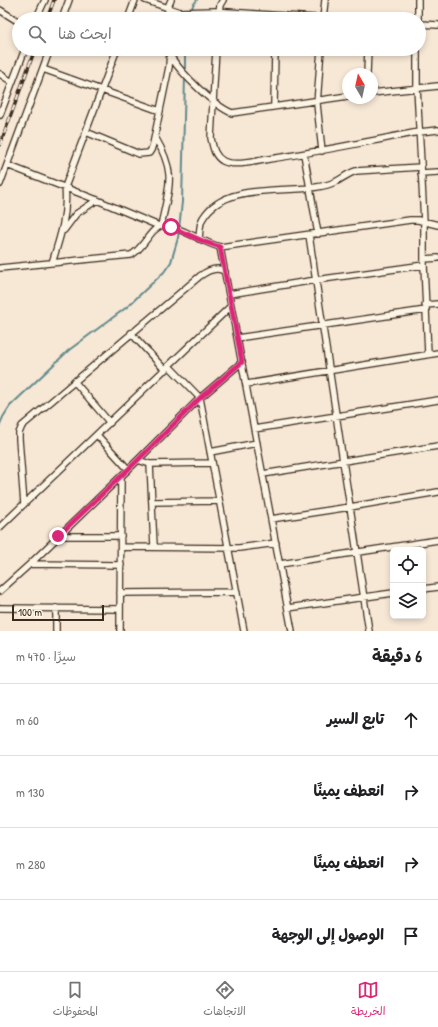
<!DOCTYPE html>
<html lang="ar">
<head>
<meta charset="utf-8">
<style>
  :root { --surface:#fff; --page:#f6f6f6; --text:#202124; --muted:#757577; --line:#e0e0e0; --accent:#db2777 }
  body { margin:0; font-family:"Patrick Hand","Playpen Sans Arabic",sans-serif; background:var(--page); color:var(--text); direction:rtl }
  .controls { position:absolute; right:12px; bottom:12px; display:grid; overflow:hidden; border-radius:6px; box-shadow:0 2px 6px #0003 }
  .controls button { width:36px; height:36px; display:grid; place-items:center; padding:0; border:0; border-bottom:1px solid var(--line); background:var(--surface); color:var(--text); font:20px sans-serif }
  .compass { position:absolute; left:342px; top:68px; width:36px; height:36px; border-radius:50%; background:var(--surface); box-shadow:0 2px 6px #0003; rotate:351deg }
  .scale { position:absolute; left:12px; bottom:10px; width:92px; box-sizing:border-box; padding-left:4px; border:2px solid #3b2a1e; border-top:0; font-size:11px; line-height:14px; white-space:nowrap; color:#3b2a1e; -webkit-text-stroke:3px #fcf5e5; paint-order:stroke }
  .stop { position:absolute; width:12px; height:12px; margin:-9px; border:3px solid #db2777; border-radius:50%; background:#fff }
  .stop.end { background:#db2777; border-color:#fff; box-shadow:0 1px 4px #0008 }
  .list { margin:0; padding:0; list-style:none }
  h2 { display:flex; justify-content:space-between; align-items:center; height:52px; margin:0; padding:0 16px; font-size:17px }
  h2 small { font-size:13px; font-weight:400; color:var(--muted) }
  .list li { display:grid; grid-template-columns:26px 1fr auto; gap:12px; align-items:center; box-sizing:border-box; height:72px; padding:0 16px; border-top:1px solid var(--line) }
  .list b { display:block; font-size:15px; white-space:nowrap }
  .list em { font-size:13px; font-style:normal; color:var(--muted) }
  .icon { flex:none; width:22px; height:22px; fill:none; stroke:currentColor; stroke-width:2; stroke-linecap:round; stroke-linejoin:round }
  .map { position:relative; flex:none; width:438px; height:631px; overflow:hidden; direction:ltr }
  .search { position:absolute; background:var(--surface); box-shadow:0 2px 6px #0003; left:12px; right:12px; top:12px; height:44px; display:flex; align-items:center; gap:10px; box-sizing:border-box; padding:0 14px; border-radius:22px; color:var(--muted); font-size:15px }
  .sheet { height:340px; background:var(--surface) }
  nav { display:flex; justify-content:space-around; align-items:center; box-sizing:border-box; height:56px; border-top:1px solid var(--line); background:var(--surface); font-size:11px; color:var(--muted) }
  nav a { display:grid; justify-items:center; gap:2px }
  nav .on { color:var(--accent) }
  .map>svg:first-child { display:block }
  .lines { fill:none; stroke-linecap:round; stroke-linejoin:round }
  .stream { stroke:#628b8c; stroke-width:2 }
  .minor-casing { stroke:#3b2a1e; stroke-width:8 }
  .minor { stroke:#fcf5e5; stroke-width:5.5 }
  .rail-casing { stroke:#3b2a1e; stroke-width:3.5 }
  .rail { stroke:#fcf5e5; stroke-width:2; stroke-dasharray:6; stroke-linecap:butt }
  .route { stroke:#db2777; stroke-width:5 }
</style>
</head>
<body>
<div class="map">
<svg width="438" height="631" viewBox="0 0 438 631">
  <rect width="100%" height="100%" fill="#f7e7d5"/>
  <filter id="ink" filterUnits="userSpaceOnUse"><feTurbulence type="fractalNoise" baseFrequency=".025" numOctaves="2"/><feDisplacementMap in="SourceGraphic" scale="8" xChannelSelector="R" yChannelSelector="G"/><feConvolveMatrix kernelMatrix="1 2 1 2 8 2 1 2 1" color-interpolation-filters="sRGB"/></filter>
  <g filter="url(#ink)">
    <g class="lines">
      <!-- stream -->
      <path class="stream" d="M189,19L193,5L197,0
        M185,72V49
        M0,425L3,417L10,406L69,350L127,307L164,272L171,262L178,238L182,202L185,76"/>
      <!-- minor casing -->
      <g class="minor-casing">
        <path id="minor" d="M145,0L180,12L214,11L331,19
          M0,10L19,22
          M36,19L45,0
          M62,19L69,0
          M128,19L135,0
          M168,19V7L171,0
          M218,19L220,5L223,0
          M323,19L325,0
          M418,19V0
          M419,24L438,25
          M216,49L211,138C213,147 214,156 223,161C234,167 257,161 269,159C319,152 369,141 419,132L438,130
          M321,49L317,104L322,151
          M417,49V87L424,222V265L428,354
          M171,57C182,74 213,105 232,113L348,96
          M43,69L160,111
          M0,74L12,82
          M367,74L368,49
          M372,93L438,86
          M274,106L275,49
          M0,115L25,49
          M86,132L139,154L149,153L151,150L153,144L169,67L170,49
          M155,137C177,174 169,186 161,226
          M304,154L318,234
          M7,165L97,200L159,226
          M421,173L438,172
          M0,184L50,49
          M64,230L76,214L97,200
          M309,235L343,461L369,631
          M199,239C200,232 199,224 203,218C224,183 282,193 317,187C323,186 329,185 335,182C342,179 348,173 356,171L421,167
          M220,247L292,631
          M424,259L438,258
          M52,263C60,238 68,214 65,187L117,49
          M0,268L131,255C144,249 150,227 164,225C184,228 201,242 220,247L410,220H418L438,225
          M229,294L316,280L424,265
          M425,305L438,304
          M131,333L165,370
          M237,338L426,310
          M169,366L200,398L244,631
          M74,381L110,423
          M247,384L438,353
          M254,429L438,400
          M97,435L128,469
          M210,452L257,443
          M138,460L150,464L212,463
          M150,464L154,546
          M263,474L438,446
          M152,502L219,501
          M24,504L19,439V433L22,426L200,276C207,271 217,265 225,272
          M271,519L350,507L438,492
          M0,527L231,306
          M58,536H121
          M121,547L239,548L276,543
          M30,564L121,565
          M280,564L438,540
          M423,589L438,587
          M0,591L30,564L138,460L200,398L242,362
          M120,593L237,592
          M0,608L120,609
          M288,608L393,593
          M56,631V608
          M120,631L121,476"/>
      </g>
      <!-- minor -->
      <use href="#minor" class="minor"/>
      <!-- rail casing -->
      <g class="rail-casing">
        <path id="rail" d="M47,19L54,0
          M0,145L35,49"/>
      </g>
      <!-- rail -->
      <use href="#rail" class="rail"/>
    </g>
  </g>
  <g class="lines" filter="url(#ink)">
    <!-- route -->
    <path class="route" d="M58,536L138,460L200,398L242,362L220,247L205,242L171,227"/>
  </g>
</svg>
<div class="controls">
<button><svg class="icon" aria-label="locate" viewBox="0 0 24 24"><circle cx="12" cy="12" r="6"/><path d="M12 2v4M12 18v4M2 12h4M18 12h4"/></svg></button>
<button><svg class="icon" aria-label="layers" viewBox="0 0 24 24"><path d="M12 4l9 5-9 5-9-5zM3 14l9 5 9-5"/></svg></button>
</div>
<svg class="compass" viewBox="-18 -18 36 36"><path d="M0-13l5 13h-10z" fill="#e53935"/><path d="M0 13l5-13h-10z" fill="#757577"/></svg>
<div class="scale">100 m</div>
<div class="stop" style="left:171px;top:227px"></div>
<div class="stop end" style="left:58px;top:536px"></div>
<div class="search"><svg class="icon" aria-label="search" viewBox="0 0 24 24"><circle cx="10" cy="10" r="6"/><path d="M15 15l6 6"/></svg>ابحث هنا</div>
</div>
<section class="sheet">
<h2>6 دقيقة<small>سيرًا · 470 m</small></h2>
<ul class="list">
<li><svg class="icon" aria-label="ahead" viewBox="0 0 24 24"><path d="M12 20V5M6 11l6-6 6 6"/></svg><div><b>تابع السير</b></div><em>60 m</em></li>
<li><svg class="icon" aria-label="right" viewBox="0 0 24 24"><path d="M7 20v-9h11M14 6l5 5-5 5"/></svg><div><b>انعطف يمينًا</b></div><em>130 m</em></li>
<li><svg class="icon" aria-label="right" viewBox="0 0 24 24"><path d="M7 20v-9h11M14 6l5 5-5 5"/></svg><div><b>انعطف يمينًا</b></div><em>280 m</em></li>
<li><svg class="icon" aria-label="arrive" viewBox="0 0 24 24"><path d="M6 21V4h12l-3 4 3 4H6"/></svg><div><b>الوصول إلى الوجهة</b></div></li>
</ul>
</section>
<nav>
<a class="on"><svg class="icon" aria-label="map" viewBox="0 0 24 24"><path d="M3 6l6-2 6 2 6-2v14l-6 2-6-2-6 2zM9 4v14M15 6v14"/></svg>الخريطة</a>
<a><svg class="icon" aria-label="directions" viewBox="0 0 24 24"><path d="M12 3l9 9-9 9-9-9zM9 14v-3h6M13 9l2 2-2 2"/></svg>الاتجاهات</a>
<a><svg class="icon" aria-label="saved" viewBox="0 0 24 24"><path d="M7 4h10v16l-5-4-5 4z"/></svg>المحفوظات</a>
</nav>
</body>
</html>
